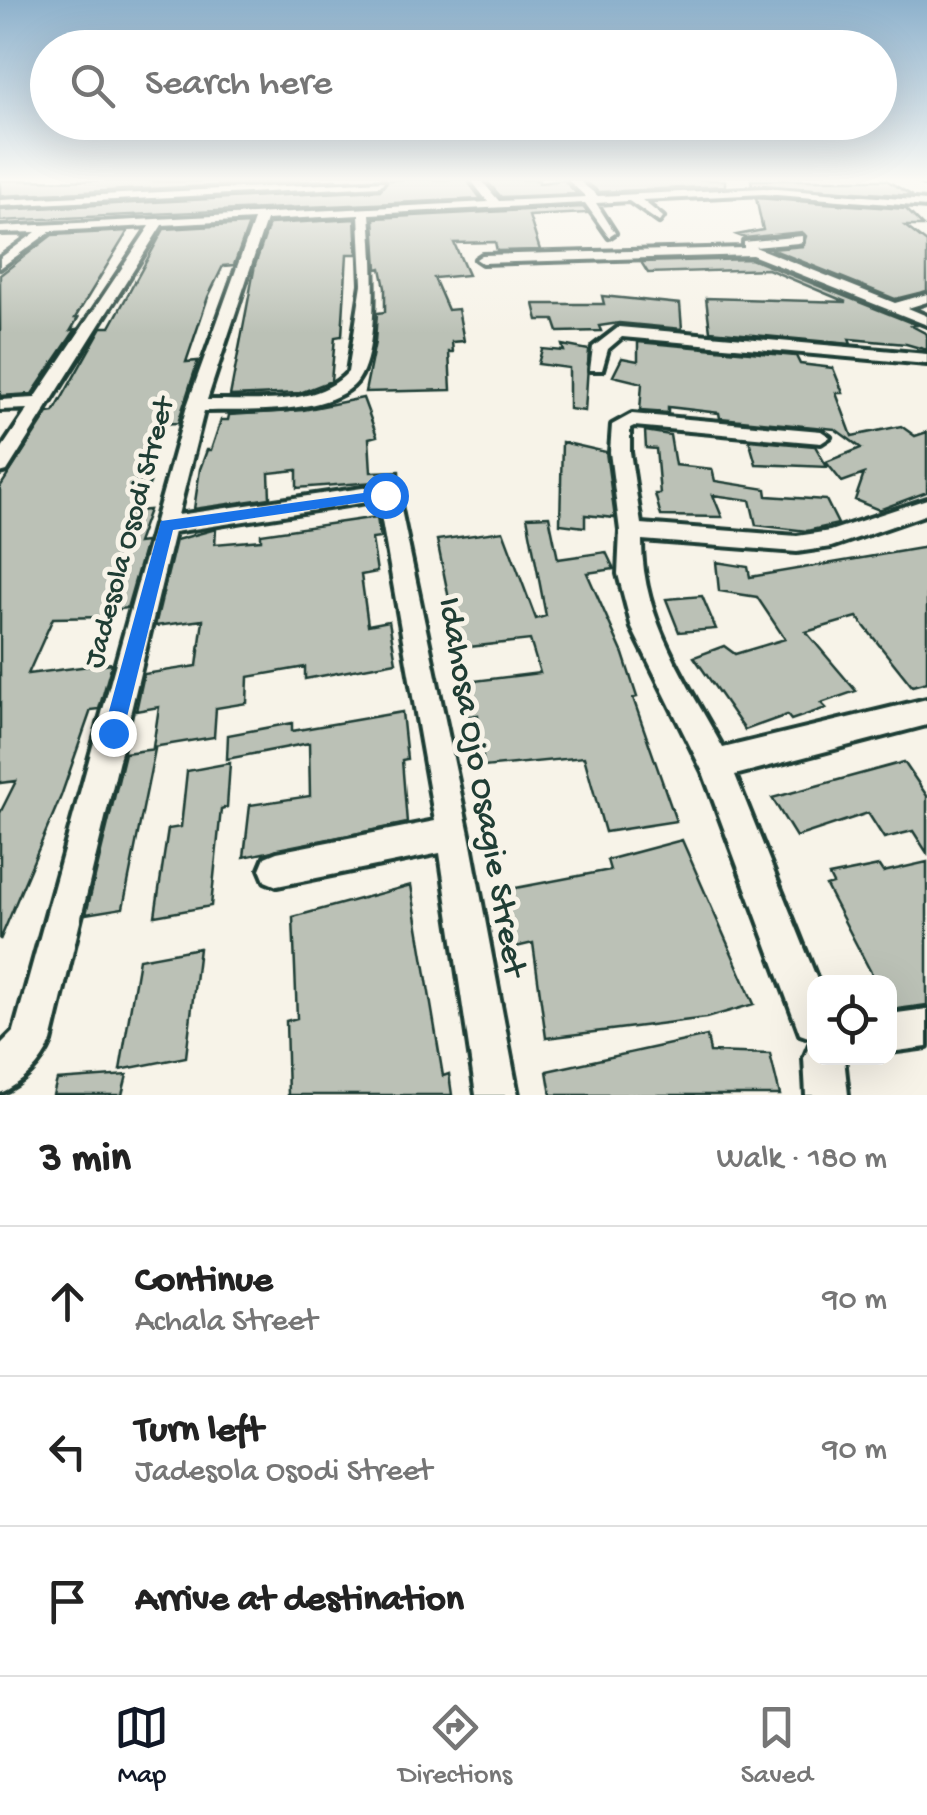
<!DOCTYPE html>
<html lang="en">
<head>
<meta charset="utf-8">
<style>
  :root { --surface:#fff; --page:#f6f6f6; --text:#222; --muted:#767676; --line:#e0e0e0; --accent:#111827 }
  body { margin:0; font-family:"Gochi Hand",sans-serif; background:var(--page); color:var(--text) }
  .controls { position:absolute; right:30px; bottom:30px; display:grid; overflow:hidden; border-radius:20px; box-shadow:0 10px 40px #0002 }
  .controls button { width:90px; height:90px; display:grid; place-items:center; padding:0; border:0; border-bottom:2px solid var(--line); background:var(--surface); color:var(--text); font:50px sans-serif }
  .stop { position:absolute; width:30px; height:30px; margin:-22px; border:8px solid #1a73e8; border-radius:50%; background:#fff }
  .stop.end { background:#1a73e8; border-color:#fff; box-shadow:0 2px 10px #0008 }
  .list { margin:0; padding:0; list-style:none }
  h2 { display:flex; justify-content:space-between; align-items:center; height:130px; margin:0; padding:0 40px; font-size:42px }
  h2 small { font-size:32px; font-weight:400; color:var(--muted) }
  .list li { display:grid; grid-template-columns:65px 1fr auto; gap:30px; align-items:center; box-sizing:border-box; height:150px; padding:0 40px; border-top:2px solid var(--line) }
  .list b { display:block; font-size:38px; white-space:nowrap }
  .list p { margin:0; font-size:32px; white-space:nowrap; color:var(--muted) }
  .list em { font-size:32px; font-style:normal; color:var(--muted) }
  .icon { flex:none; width:55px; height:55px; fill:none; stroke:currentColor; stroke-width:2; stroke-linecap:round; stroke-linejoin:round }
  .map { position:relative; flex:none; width:927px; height:1095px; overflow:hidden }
  .search { position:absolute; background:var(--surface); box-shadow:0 10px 40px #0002; left:30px; right:30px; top:30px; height:110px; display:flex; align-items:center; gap:25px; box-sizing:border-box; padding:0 35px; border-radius:55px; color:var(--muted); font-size:38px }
  .sheet { height:580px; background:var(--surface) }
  nav { display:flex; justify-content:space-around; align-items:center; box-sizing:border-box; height:140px; border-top:2px solid var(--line); background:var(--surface); font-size:28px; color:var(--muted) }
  nav a { display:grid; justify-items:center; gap:5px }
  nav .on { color:var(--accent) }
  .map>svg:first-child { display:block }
  .building { fill:#bbc1b6; stroke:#1f3d34; stroke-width:2.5 }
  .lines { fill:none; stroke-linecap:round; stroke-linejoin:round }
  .minor-casing { stroke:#1f3d34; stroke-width:8 }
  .minor { fill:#f7f3e8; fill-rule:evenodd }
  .route { fill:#1a73e8 }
  .labels { text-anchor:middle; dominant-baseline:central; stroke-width:10; stroke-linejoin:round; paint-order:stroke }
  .street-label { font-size:30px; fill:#1f3d34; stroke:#f7f3e8 }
  .near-street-label { font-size:35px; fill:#1f3d34; stroke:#f7f3e8 }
</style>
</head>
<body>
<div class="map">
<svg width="927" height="1095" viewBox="0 0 927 1095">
  <rect width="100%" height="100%" fill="#f7f3e8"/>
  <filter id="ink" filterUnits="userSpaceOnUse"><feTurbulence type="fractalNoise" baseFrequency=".01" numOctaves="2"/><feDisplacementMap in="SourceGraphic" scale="20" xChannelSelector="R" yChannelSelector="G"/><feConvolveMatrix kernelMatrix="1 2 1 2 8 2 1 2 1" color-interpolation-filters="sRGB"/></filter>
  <g filter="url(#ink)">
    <!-- building -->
    <path class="building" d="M0,180L267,182L337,180L0,196Z
      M387,180H467L481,199L0,221V210L380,190Z
      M486,180H539V183L564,180L577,194L501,197Z
      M583,180H725V186L599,192Z
      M751,180H886L913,196L752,185Z
      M756,198L906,209L923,226H905L927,243V291L895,299L771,249L803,246L806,236L802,232L745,238L737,235L763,230Z
      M583,207L588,213L529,216L540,250L497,251L495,242L454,243L468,275L434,278L448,310L458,309L464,341L452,342L453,352H449L451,390L365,392L375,342L377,313L385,312V288L381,268L377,269L374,218Z
      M355,219L357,254H347L342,336L335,337L331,381L300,393L230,396L255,265L269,224Z
      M249,224L234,265L223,266L208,297L186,362L198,361L178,423L155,424L140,456H144L134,484L150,483L137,511L149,510L137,543L146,542L127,608L108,611L106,617L53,618L28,674L112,663L99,709L91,710L61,796L0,940V813L16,781L0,783V487L48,413L54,412L102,327H110L164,229Z
      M128,231L75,318H78L71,330L76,329L32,394L0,396V275L52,235Z
      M751,259L917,325L912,326L927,334V350L906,344L849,339L851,344L710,331L706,298L846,302L768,269L648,273L641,262Z
      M602,296L680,304L682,329L619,323L599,326L601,331L558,332L554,320H538L534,304H604Z
      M638,342L796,356L800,364L833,368L843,393H836L852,436L901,426L915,436L927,432V492L879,510L855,500L864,474L842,482L826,462L861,448L835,429L720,418L719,413L668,407V413L640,411L642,383L613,376L622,358L638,361Z
      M562,345L589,350L585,411L569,409V368L538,364L542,349L564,351Z
      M363,398L377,436L369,438L371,472L399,471L400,488L375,482L297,488V470L269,473L270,498L194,509L200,469L207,450H211L221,420H228L229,415L303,410Z
      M645,431L670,435L675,465L712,469L715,481L766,489L767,496L826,500L838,524L807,531L756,525L750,500L713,495L722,517L661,516L655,494H660L656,449L646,448Z
      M749,440L815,446L827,467L756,464Z
      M562,442L606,452L615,518L585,515V527L560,524Z
      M549,516L558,559L606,552L614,569L587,573L623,654L637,697L633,698L676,821L605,832L584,757L484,767L478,715L464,717L458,683L540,673L530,640L460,648L453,598L449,599L437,540L503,531L536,619L546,616L527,517Z
      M377,517L380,538L372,539L377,572L361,575L368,625L389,621L396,662L305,679V667L248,677L247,703L216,708L214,737L153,747L159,707L136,711L144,674L197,666L203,620L155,626L176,540L216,529L215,544L261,540V534Z
      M927,547V682L912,686L857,617L806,632L856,691L821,703L826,708L791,720L787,715L745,730L694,657L724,646L735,654L785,639L757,597L719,591L716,562L748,567L750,577Z
      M702,596L716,629L679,632L666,599Z
      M402,712L407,759L402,760L407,823L244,857L250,805L310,796L309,743L227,759L228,735L292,723V731Z
      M155,749L123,908L86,914L125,753Z
      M904,762L927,796V853L913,831L884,838L868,813L796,837L772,798Z
      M230,763L227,807L221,809L211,906L155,916L168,829L181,827L187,771Z
      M682,840L754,1004L706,1018L546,1038L533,943L516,947L505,890L610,870L607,860Z
      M927,862V1005L890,1010V982H876L826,886L833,884L829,876L879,866L883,872Z
      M411,885L443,1076L449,1074L452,1095H288L286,1021L297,1018L293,917Z
      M199,948L186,1057L120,1070L139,959Z
      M707,1036L710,1052L770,1054L780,1095H551L547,1071Z
      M127,1075L122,1095H53L57,1080Z"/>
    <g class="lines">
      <!-- minor casing -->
      <g class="minor-casing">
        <path id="minor" d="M471,180H481L499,201L586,197L568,180H578L598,196L764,188L927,201V207L764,194L642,200L663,217L659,222L629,201L596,203L615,233L609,237L585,203L370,214C373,252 382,360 353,386C321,415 244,410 204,411L178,515L376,486L396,495L399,500L469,834L518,1095H476L440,853L277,886L265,881L260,869L265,857L277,852L435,821L379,504L373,501L174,532L51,1042C42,1064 22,1084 0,1093V1045L14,1031L187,406L254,220L162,225L7,471L0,473V451L28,409L0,410V400L35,398L150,226L51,231L0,268V258L36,232L0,233V227L488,202ZM359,215L362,284L348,372C315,408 251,399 207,400L266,220Z
          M917,180H927V185Z
          M384,181L380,186L0,206V200Z
          M802,236V242L798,243L755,247L895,303L927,294V302L908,308L927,316V325L752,255L482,263L476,259L482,255L744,248V242Z
          M619,327L927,354V364L622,337L608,349L602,370H590L593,347Z
          M632,414L821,431L830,437L821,443L634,426L630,428V452L641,524L797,536L830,531L927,499V514L831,547L797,552L642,540C641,618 687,682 723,748L927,699V725L735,775L818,982H814V1039L800,1034L703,772L632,628L618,574L620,531L610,452L612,425Z
          M927,1009V1047L890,1052V1014Z
          M814,1042V1058H844L848,1095H806L804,1058L810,1044Z"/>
      </g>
      <!-- minor -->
      <use href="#minor" class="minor"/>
    </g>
  </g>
  <!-- sky -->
  <linearGradient id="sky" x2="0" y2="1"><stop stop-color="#8db1cc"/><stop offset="0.54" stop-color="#fbfaf5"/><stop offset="1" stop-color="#fbfaf5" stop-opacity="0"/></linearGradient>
  <rect width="927" height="333" fill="url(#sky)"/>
  <!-- route -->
  <path class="route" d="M385,490L390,491V498L173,530L123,733L120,740H106L103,733L161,521Z"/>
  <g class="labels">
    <!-- street labels -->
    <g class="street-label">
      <text transform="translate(131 533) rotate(-75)">Jadesola Osodi Street</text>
    </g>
    <!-- near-street labels -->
    <g class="near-street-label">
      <text transform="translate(480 787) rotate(80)">Idahosa Ojo Osagie Street</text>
    </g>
  </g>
</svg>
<div class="controls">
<button><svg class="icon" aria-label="locate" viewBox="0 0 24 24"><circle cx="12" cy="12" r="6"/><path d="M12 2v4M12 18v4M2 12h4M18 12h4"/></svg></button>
</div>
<div class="stop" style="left:385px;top:495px"></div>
<div class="stop end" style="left:113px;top:733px"></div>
<div class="search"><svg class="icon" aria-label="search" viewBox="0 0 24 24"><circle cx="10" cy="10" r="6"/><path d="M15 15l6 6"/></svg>Search here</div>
</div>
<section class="sheet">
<h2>3 min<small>Walk · 180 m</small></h2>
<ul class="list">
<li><svg class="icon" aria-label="ahead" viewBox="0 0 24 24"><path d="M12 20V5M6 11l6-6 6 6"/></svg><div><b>Continue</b><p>Achala Street</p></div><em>90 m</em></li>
<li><svg class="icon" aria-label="left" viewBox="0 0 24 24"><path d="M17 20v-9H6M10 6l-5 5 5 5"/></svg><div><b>Turn left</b><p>Jadesola Osodi Street</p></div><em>90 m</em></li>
<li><svg class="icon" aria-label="arrive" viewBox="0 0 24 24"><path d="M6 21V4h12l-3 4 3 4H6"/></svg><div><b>Arrive at destination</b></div></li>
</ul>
</section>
<nav>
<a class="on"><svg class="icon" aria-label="map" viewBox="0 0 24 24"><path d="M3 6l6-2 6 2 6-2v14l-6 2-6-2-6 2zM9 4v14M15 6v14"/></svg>Map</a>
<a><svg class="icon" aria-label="directions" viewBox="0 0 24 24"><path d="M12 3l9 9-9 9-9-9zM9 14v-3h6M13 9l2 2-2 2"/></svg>Directions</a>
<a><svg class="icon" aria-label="saved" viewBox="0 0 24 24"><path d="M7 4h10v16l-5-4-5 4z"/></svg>Saved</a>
</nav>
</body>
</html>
